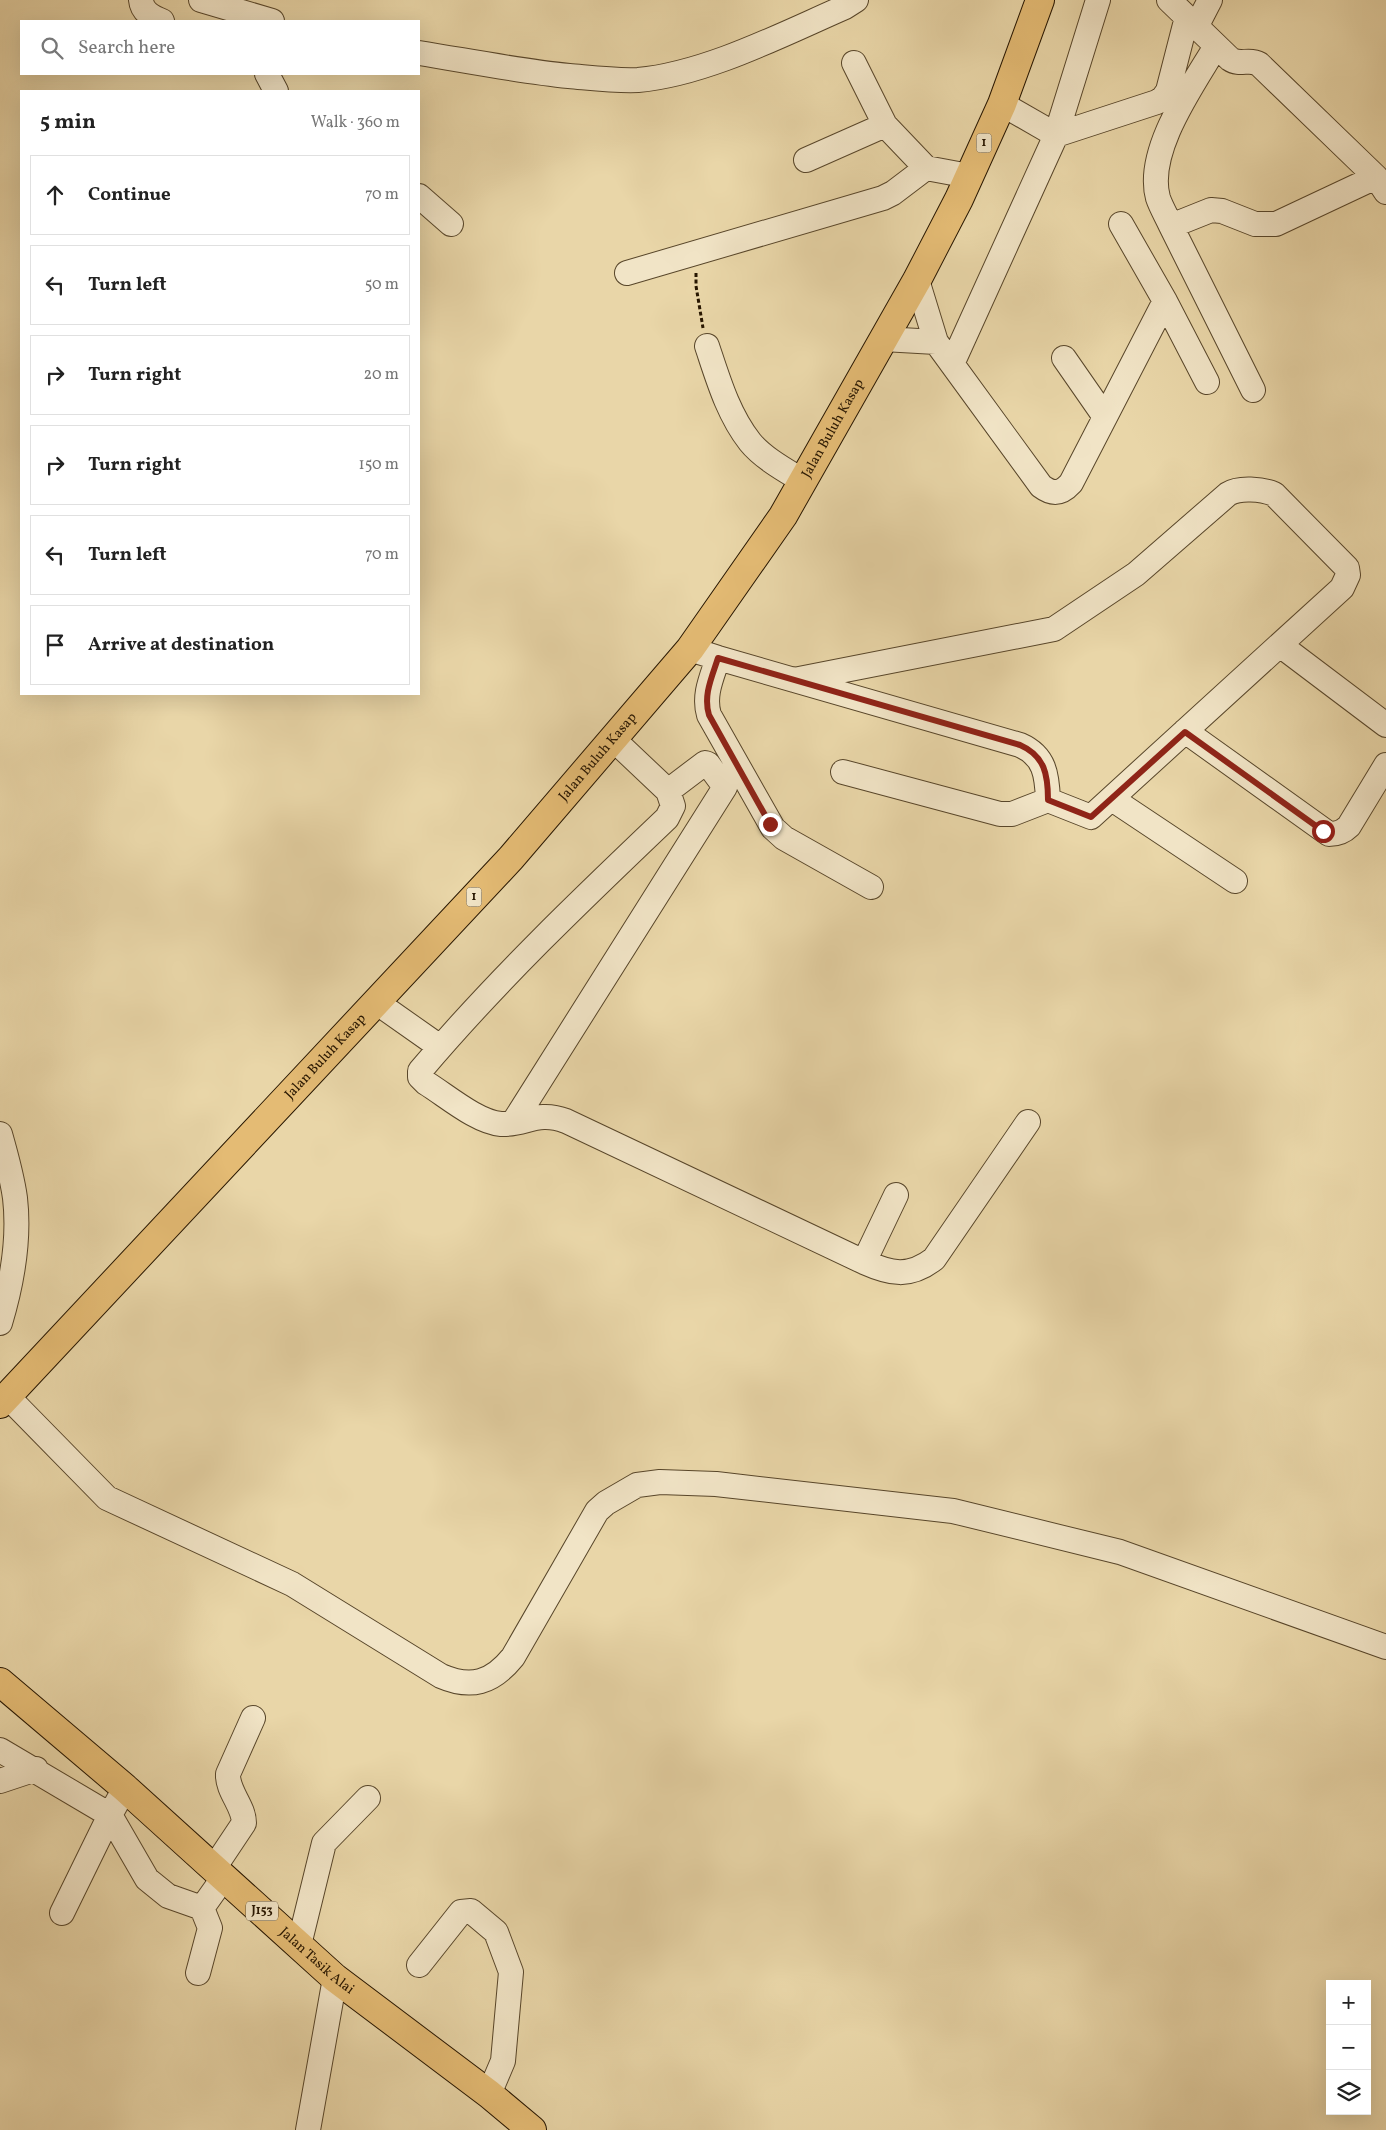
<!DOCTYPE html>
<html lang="en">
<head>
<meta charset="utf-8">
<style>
  :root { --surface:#fff; --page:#f2f2f2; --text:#222; --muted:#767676; --line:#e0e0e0 }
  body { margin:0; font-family:Vollkorn,serif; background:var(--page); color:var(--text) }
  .controls { position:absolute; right:15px; bottom:15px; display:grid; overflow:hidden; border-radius:0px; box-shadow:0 5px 20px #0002 }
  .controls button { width:45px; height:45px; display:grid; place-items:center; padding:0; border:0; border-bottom:1px solid var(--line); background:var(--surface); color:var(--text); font:25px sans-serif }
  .stop { position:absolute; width:15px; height:15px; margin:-11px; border:4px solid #8f2418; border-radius:50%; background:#fff }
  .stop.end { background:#8f2418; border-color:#fff; box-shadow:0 1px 5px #0008 }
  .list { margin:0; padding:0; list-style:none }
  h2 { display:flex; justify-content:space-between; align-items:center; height:65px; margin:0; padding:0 20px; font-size:21px }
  h2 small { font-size:16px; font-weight:400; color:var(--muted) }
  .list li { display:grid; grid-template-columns:32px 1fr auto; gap:15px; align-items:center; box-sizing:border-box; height:80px; margin:0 10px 10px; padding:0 10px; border:1px solid var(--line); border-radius:0px }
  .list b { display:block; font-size:19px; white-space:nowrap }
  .list em { font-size:16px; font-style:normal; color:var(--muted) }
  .icon { flex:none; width:28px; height:28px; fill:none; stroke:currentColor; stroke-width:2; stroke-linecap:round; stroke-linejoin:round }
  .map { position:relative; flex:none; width:1386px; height:2130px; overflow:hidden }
  .search { position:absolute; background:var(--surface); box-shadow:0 5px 20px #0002; left:20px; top:20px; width:400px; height:55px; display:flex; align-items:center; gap:12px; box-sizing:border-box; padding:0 18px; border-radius:0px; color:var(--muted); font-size:19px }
  .panel { position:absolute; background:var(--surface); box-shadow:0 5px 20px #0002; left:20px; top:90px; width:400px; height:605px; border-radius:0px }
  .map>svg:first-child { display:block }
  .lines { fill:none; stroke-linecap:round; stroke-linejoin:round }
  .minor-casing { stroke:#58462a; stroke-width:26 }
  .major-casing { stroke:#271600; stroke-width:30 }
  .highway-casing { stroke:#271600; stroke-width:30 }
  .path { stroke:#271600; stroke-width:3; stroke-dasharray:4 2.5; stroke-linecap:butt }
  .minor { stroke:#f1e4c6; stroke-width:24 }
  .major { stroke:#e4bb74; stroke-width:28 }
  .highway { stroke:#e4bb74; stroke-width:28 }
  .route { stroke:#8f2418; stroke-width:6 }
  .labels { text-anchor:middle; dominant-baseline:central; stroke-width:4; stroke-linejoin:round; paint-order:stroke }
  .shield { fill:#f1e4c6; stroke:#64543b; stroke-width:1 }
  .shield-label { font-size:12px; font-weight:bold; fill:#271600 }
  .street-label { font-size:14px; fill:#271600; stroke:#f1e4c6 }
</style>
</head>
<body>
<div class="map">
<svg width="1386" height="2130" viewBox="0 0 1386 2130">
  <rect width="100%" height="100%" fill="#e9d6a8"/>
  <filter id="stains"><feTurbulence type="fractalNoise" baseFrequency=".004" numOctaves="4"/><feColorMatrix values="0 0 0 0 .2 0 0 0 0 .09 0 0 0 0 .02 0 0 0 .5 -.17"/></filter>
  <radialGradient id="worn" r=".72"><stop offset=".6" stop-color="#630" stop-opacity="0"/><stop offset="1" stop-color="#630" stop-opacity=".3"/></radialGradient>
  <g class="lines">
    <!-- minor casing -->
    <g class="minor-casing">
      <path id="minor" d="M141,0C142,12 152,17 162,21
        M201,0L272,21
        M1169,0L1230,59C1240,66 1249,58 1259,64L1376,177L1386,192
        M1196,27L1210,0
        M419,53C469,61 519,71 569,76C592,78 615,81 638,80C706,74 783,34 845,7L856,0
        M854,63L885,125
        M267,74L276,91
        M1002,104L1056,135L1157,102L1163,98L1168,91L1187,17
        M806,160L885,125L926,168
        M419,196L451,224
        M1121,224L1165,301L1207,382
        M1171,226C1167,217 1161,207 1158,198C1145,151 1193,85 1216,46
        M627,273L883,198L893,193L926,168L969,176
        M917,280L936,342L1041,486C1053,495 1061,494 1071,483L1165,301
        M883,339L936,342
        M707,346C718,379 728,414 750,442C763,458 785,470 803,481
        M1064,358L1105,417
        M952,364L1056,135L1098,0
        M1253,390L1171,226L1211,210L1222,211L1255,224H1276L1376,177
        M1280,645L1386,725
        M690,649L718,658L1020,745C1045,756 1047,775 1048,800L1091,817L1342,588L1348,575L1347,568L1274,494C1262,489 1239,487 1228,494L1136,574L1054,629L794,680
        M718,658C712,677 703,695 709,715L773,828L784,838L871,887
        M1185,731L1329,834C1338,834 1343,832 1349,826L1386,765
        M613,739L668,791L673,806L667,818C582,899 496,981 420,1071V1077L426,1083C447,1096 477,1122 501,1124C526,1125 537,1110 566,1121L864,1262C891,1274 909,1278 934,1259L1028,1122
        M843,772L1000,814H1012L1048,800
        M1112,799L1235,881
        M376,1002L440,1047
        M513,1123L725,787L708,764L705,763L668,791
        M0,1134C6,1155 12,1176 15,1198C20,1241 12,1283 0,1323
        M864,1262L896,1195
        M7,1396L107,1498L292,1584L441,1676C471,1689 492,1683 513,1657L597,1511L606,1503L637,1485L660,1482L716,1484L953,1511L1120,1552L1386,1647
        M0,1750L110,1815L125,1788
        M0,1781L36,1769
        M110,1815L147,1879L168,1896L202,1908
        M214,1868L244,1823C244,1806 227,1791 228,1774L253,1718
        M62,1913L110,1815
        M299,1945L324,1843L368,1798
        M419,1965L461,1912L471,1911L496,1932L511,1972L503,2061L489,2094
        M198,1973L210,1928L202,1908L224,1877
        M308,2130L335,1978"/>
    </g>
    <!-- major casing -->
    <g class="major-casing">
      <g id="major">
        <path id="s1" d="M0,1682L125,1788L335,1978L489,2094L532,2130"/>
      </g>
    </g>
    <!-- highway casing -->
    <g class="highway-casing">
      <g id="highway">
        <path id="s2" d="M0,1404L511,858L690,649L783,516L917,280L959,199L1002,104L1040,0"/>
      </g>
    </g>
    <!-- path -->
    <path class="path" d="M696,273V286L703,328"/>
    <!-- minor -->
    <use href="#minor" class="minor"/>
    <!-- major -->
    <use href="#major" class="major"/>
    <!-- highway -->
    <use href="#highway" class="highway"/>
  </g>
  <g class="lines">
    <!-- route -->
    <path class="route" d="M770,824L709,715C703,695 712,677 718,658L1020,745C1045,756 1048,775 1048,800L1091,817L1185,732L1323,831"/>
  </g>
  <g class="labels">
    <!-- shield labels -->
    <g class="shield">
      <rect x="976.5" y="133.5" width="15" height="19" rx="4"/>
      <rect x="466.5" y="887.5" width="15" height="19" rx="4"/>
      <rect x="246" y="1901.5" width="32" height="19" rx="4"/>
    </g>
    <g class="shield-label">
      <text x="984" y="143">1</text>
      <text x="474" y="897">1</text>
      <text x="262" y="1911">J153</text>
    </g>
    <!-- street labels -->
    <g class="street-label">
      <text stroke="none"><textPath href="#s2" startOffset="1286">Jalan Buluh Kasap</textPath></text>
      <text stroke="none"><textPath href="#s2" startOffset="881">Jalan Buluh Kasap</textPath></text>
      <text stroke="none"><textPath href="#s2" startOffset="476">Jalan Buluh Kasap</textPath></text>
      <text stroke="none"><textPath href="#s1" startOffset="422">Jalan Tasik Alai</textPath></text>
    </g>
  </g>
  <rect width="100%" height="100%" filter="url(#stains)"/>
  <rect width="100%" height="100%" fill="url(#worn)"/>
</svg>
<div class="controls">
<button>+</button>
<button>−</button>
<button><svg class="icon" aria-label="layers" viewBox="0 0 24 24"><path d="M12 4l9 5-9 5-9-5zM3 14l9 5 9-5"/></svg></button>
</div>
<div class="stop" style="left:1323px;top:831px"></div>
<div class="stop end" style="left:770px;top:824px"></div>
<div class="search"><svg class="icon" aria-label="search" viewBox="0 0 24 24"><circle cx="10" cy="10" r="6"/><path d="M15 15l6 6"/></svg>Search here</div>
<section class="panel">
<h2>5 min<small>Walk · 360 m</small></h2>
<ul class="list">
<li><svg class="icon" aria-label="ahead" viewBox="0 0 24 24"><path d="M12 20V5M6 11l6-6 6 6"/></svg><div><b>Continue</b></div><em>70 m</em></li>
<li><svg class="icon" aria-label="left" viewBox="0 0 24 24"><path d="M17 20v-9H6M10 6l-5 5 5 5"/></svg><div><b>Turn left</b></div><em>50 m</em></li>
<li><svg class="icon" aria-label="right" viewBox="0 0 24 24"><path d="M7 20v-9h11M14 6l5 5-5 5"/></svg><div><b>Turn right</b></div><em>20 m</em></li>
<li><svg class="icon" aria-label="right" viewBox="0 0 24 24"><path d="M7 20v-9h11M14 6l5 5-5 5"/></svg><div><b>Turn right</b></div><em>150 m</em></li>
<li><svg class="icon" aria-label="left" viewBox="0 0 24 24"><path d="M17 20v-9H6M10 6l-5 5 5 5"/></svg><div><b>Turn left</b></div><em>70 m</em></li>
<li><svg class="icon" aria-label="arrive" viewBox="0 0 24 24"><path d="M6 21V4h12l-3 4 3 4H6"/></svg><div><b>Arrive at destination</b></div></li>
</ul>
</section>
</div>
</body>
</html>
